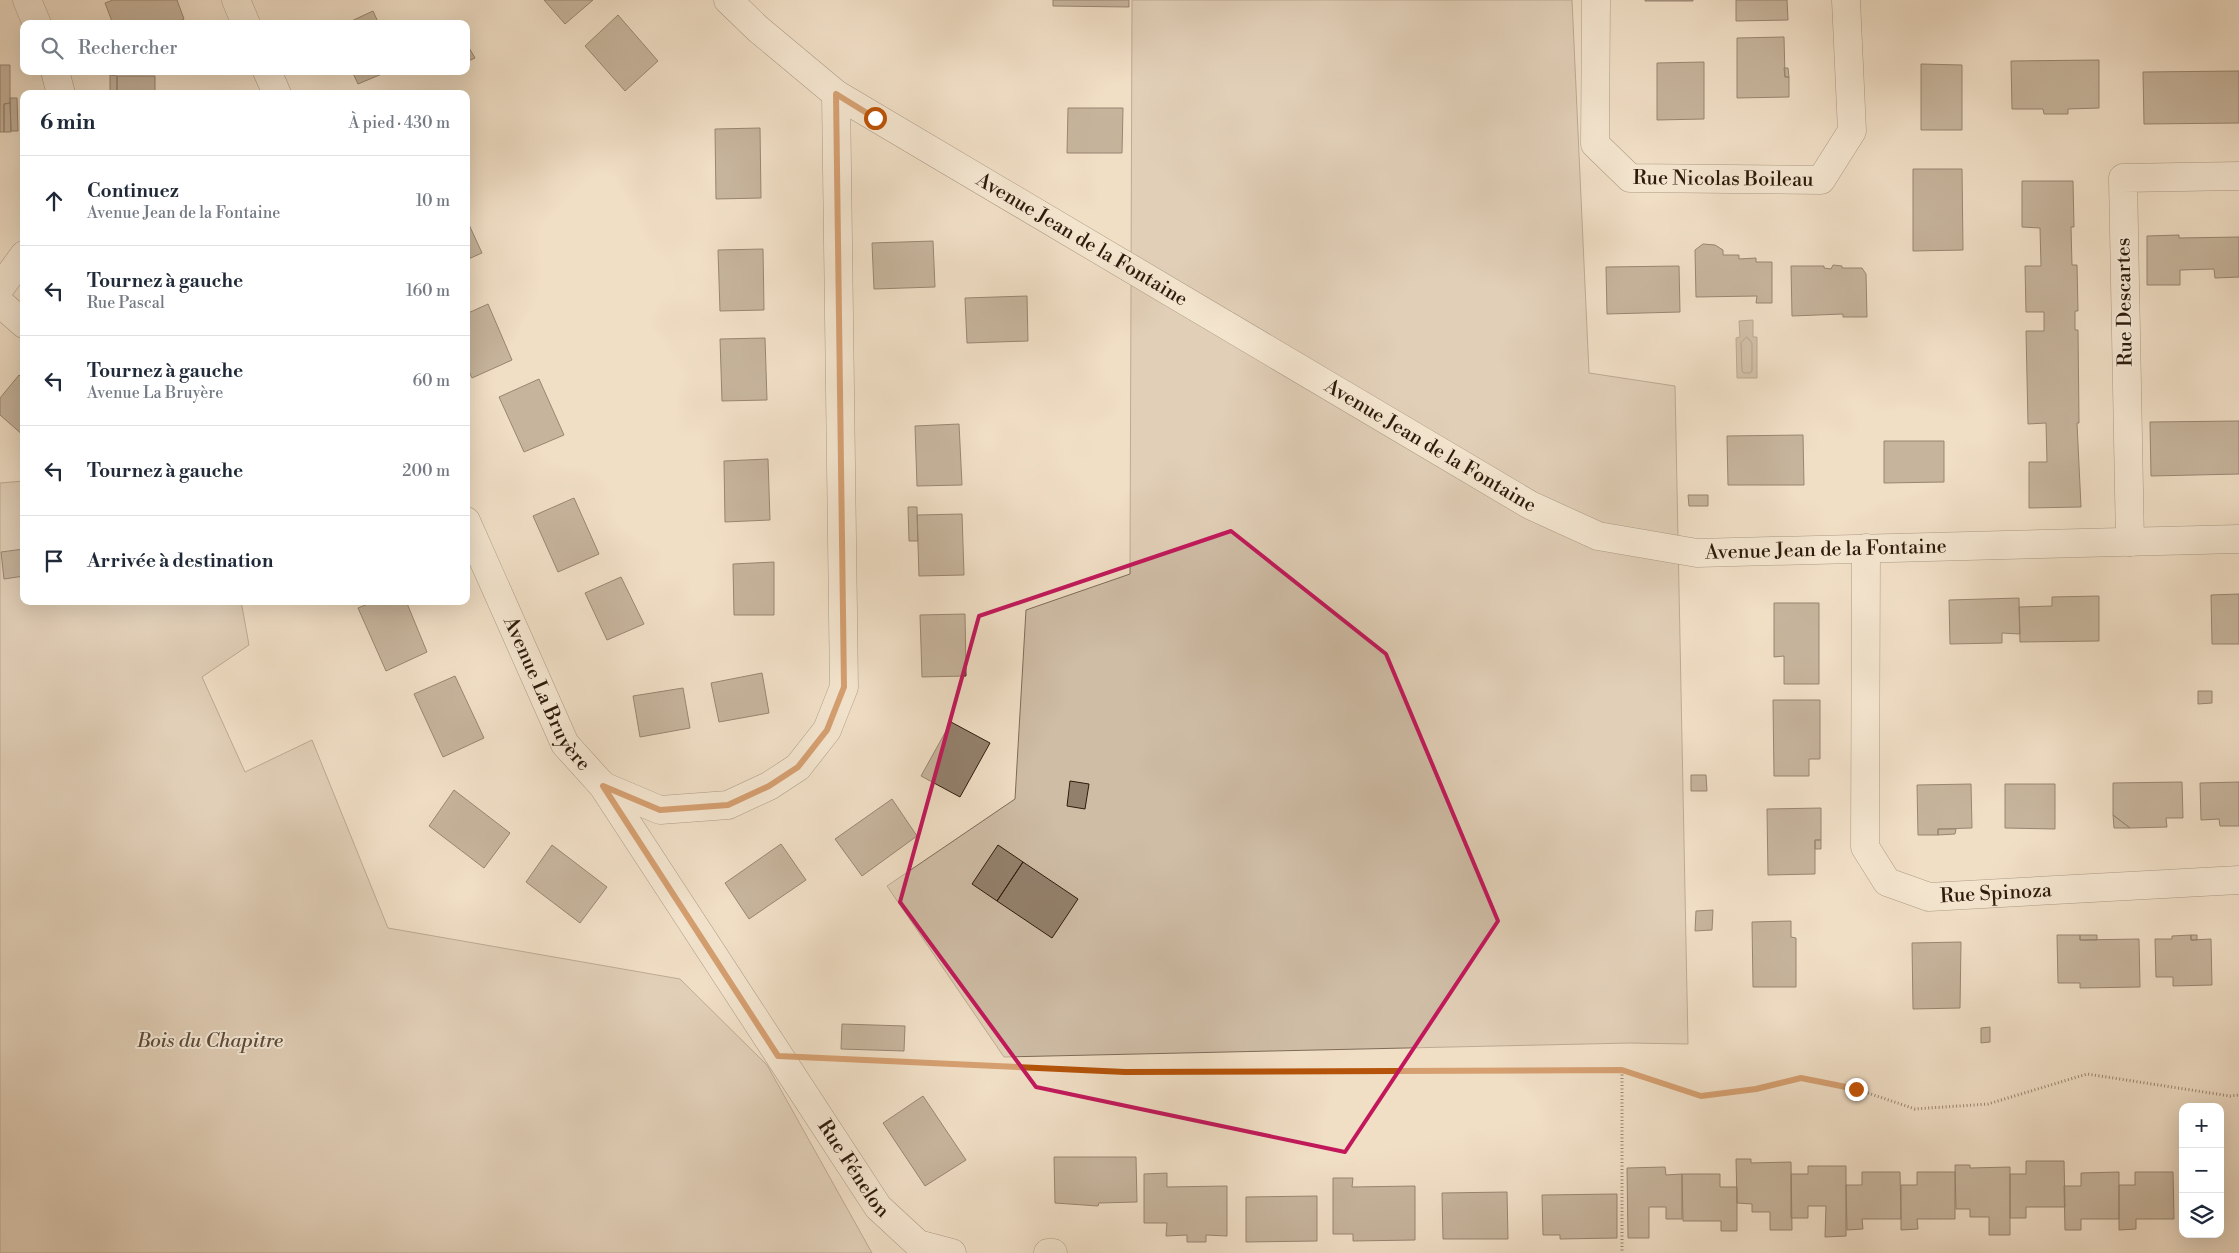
<!DOCTYPE html>
<html lang="fr">
<head>
<meta charset="utf-8">
<style>
  :root { --surface:#fff; --page:#f6f6f7; --text:#1f2937; --muted:#747a83; --line:#e0e1e3 }
  body { margin:0; font-family:"Libre Bodoni",serif; background:var(--page); color:var(--text) }
  .controls { position:absolute; right:15px; bottom:15px; display:grid; overflow:hidden; border-radius:10px; box-shadow:0 5px 20px #0002 }
  .controls button { width:45px; height:45px; display:grid; place-items:center; padding:0; border:0; border-bottom:1px solid var(--line); background:var(--surface); color:var(--text); font:25px sans-serif }
  .stop { position:absolute; width:15px; height:15px; margin:-11px; border:4px solid #b45309; border-radius:50%; background:#fff }
  .stop.end { background:#b45309; border-color:#fff; box-shadow:0 1px 5px #0008 }
  .list { margin:0; padding:0; list-style:none }
  h2 { display:flex; justify-content:space-between; align-items:center; height:65px; margin:0; padding:0 20px; font-size:21px }
  h2 small { font-size:16px; font-weight:400; color:var(--muted) }
  .list li { display:grid; grid-template-columns:32px 1fr auto; gap:15px; align-items:center; box-sizing:border-box; height:90px; padding:0 20px; border-top:1px solid var(--line) }
  .list b { display:block; font-size:19px; white-space:nowrap }
  .list p { margin:0; font-size:16px; white-space:nowrap; color:var(--muted) }
  .list em { font-size:16px; font-style:normal; color:var(--muted) }
  .icon { flex:none; width:28px; height:28px; fill:none; stroke:currentColor; stroke-width:2; stroke-linecap:round; stroke-linejoin:round }
  .map { position:relative; flex:none; width:2239px; height:1253px; overflow:hidden }
  .search { position:absolute; background:var(--surface); box-shadow:0 5px 20px #0002; left:20px; top:20px; width:450px; height:55px; display:flex; align-items:center; gap:12px; box-sizing:border-box; padding:0 18px; border-radius:10px; color:var(--muted); font-size:19px }
  .panel { position:absolute; background:var(--surface); box-shadow:0 5px 20px #0002; left:20px; top:90px; width:450px; height:515px; border-radius:10px }
  .map>svg:first-child { display:block }
  .green { fill:#cfbda6; stroke:#7e6c59 }
  .water { fill:#ae9c86; stroke:#7b6855 }
  .lines { fill:none; stroke-linecap:round; stroke-linejoin:round }
  .shore { stroke:#6e5c49; stroke-width:1 }
  .building { fill:#93806c; stroke:#2e1b0c }
  .minor-casing { stroke:#5e4c3a; stroke-width:29 }
  .path { stroke:#2e1b0c; stroke-width:3; stroke-dasharray:1 2.5; stroke-linecap:butt }
  .minor { stroke:#f5ead9; stroke-width:28 }
  .route { stroke:#b45309; stroke-width:6 }
  .marked { fill:none; stroke:#c2185b; stroke-width:4; stroke-linejoin:round }
  .labels { text-anchor:middle; dominant-baseline:central; stroke-width:4; stroke-linejoin:round; paint-order:stroke }
  .street-label { font-size:20px; fill:#2e1b0c; stroke:#f5ead9 }
  .park-label { font-size:20px; font-style:italic; fill:#5e4c3a; stroke:#f5ead9 }
</style>
</head>
<body>
<div class="map">
<svg width="2239" height="1253" viewBox="0 0 2239 1253">
  <rect width="100%" height="100%" fill="#f0dec5"/>
  <filter id="stains"><feTurbulence type="fractalNoise" baseFrequency=".004" numOctaves="4"/><feColorMatrix values="0 0 0 0 .2 0 0 0 0 .09 0 0 0 0 .02 0 0 0 .5 -.17"/></filter>
  <radialGradient id="worn" r=".72"><stop offset=".6" stop-color="#630" stop-opacity="0"/><stop offset="1" stop-color="#630" stop-opacity=".3"/></radialGradient>
  <!-- green -->
  <path class="green" d="M1132,0H1572L1589,373L1675,386L1688,1044L1630,1043L1004,1057L887,886L1015,799L1026,610L1130,574Z
    M24,481V601H241L249,645L202,677L245,772L312,740L388,928L680,979L767,1065L872,1253H0V483Z"/>
  <!-- water -->
  <path class="water" d="M1753,320V337H1757V378H1737L1736,338L1740,337L1739,321Z"/>
  <g class="lines">
    <!-- shore -->
    <path class="shore" d="M1747,337L1752,343V371L1750,373H1744L1742,371L1741,343Z"/>
  </g>
  <!-- building -->
  <path class="building" d="M113,0H177L184,19L173,24H113L105,3Z
    M544,0H593L565,24Z
    M1053,0H1129V7L1053,6Z
    M1645,0H1693V1H1645Z
    M1736,0H1787L1788,20L1736,21Z
    M373,11L379,24H345Z
    M618,15L658,61L625,91L585,46Z
    M1784,37L1785,77H1789V97L1737,98V38Z
    M466,46H468L475,58L466,62Z
    M2099,60V108L2068,109V114H2044L2043,109H2012L2011,61Z
    M1704,62V119L1657,120V63Z
    M1921,64L1962,65V130H1921Z
    M0,65H10V103L4,104V132H0Z
    M1784,68H1788L1789,77H1785Z
    M352,71H389L358,84Z
    M2239,71V123L2144,124L2143,72Z
    M110,75L117,76V94H110Z
    M117,76H155V94H117Z
    M10,98H17L18,131H11Z
    M10,103L11,132H4V104Z
    M1068,108H1123L1122,153H1067Z
    M760,128L761,198L716,199L715,129Z
    M1913,169H1962L1963,250L1913,251Z
    M2022,181H2073L2074,227H2071L2072,265H2077L2078,311H2075V330H2078L2079,423H2077L2081,507L2029,508V462H2047L2046,423L2028,424L2026,331H2044V312H2026L2025,266H2041L2040,228L2022,227Z
    M466,218L482,253L466,260Z
    M2179,235V238L2239,237V277L2215,278L2214,269L2180,270V285H2147V236Z
    M933,241L935,287L874,289L872,243Z
    M1703,244L1715,245L1723,250V255H1739V259L1756,258V262H1772V303H1756L1757,296L1696,297L1695,250Z
    M763,249L764,310L720,311L718,250Z
    M1833,265L1842,266V268H1862L1866,274L1867,317H1843V314L1792,316L1791,266H1824V268L1831,269Z
    M1679,266L1680,312L1607,314L1606,267Z
    M1027,296L1028,341L967,343L965,298Z
    M488,304L512,360L472,378L466,365V314Z
    M765,338L767,400L722,401L720,339Z
    M19,375L24,379V436L0,415V398Z
    M539,379L564,435L524,452L499,397Z
    M2239,421V474L2151,476L2150,422Z
    M959,424L962,485L917,486L915,426Z
    M1803,435L1804,485H1728L1727,436Z
    M1884,441H1944V482L1884,483Z
    M768,459L770,520L725,522L724,461Z
    M1688,495H1708V506H1689Z
    M574,498L599,554L558,572L533,516Z
    M908,507H917L918,541H909Z
    M962,514L964,575L919,576L917,515Z
    M24,549V576L4,579L1,552Z
    M774,562V615H734L733,564Z
    M621,577L644,624L607,640L585,593Z
    M2239,594V644H2212L2211,595Z
    M2099,596V641L2020,642L2019,607L2052,606V597Z
    M2019,598L2020,634L2002,633V643L1950,644L1949,600Z
    M375,601H406L427,652L386,671L358,608Z
    M1774,603H1819V684H1784V656L1774,657Z
    M965,614L966,676L922,677L920,615Z
    M762,673L769,713L719,722L711,683Z
    M455,676L484,738L443,757L414,694Z
    M683,688L690,728L640,737L633,696Z
    M2198,691H2212V703L2198,704Z
    M1773,700H1820V759H1809V776H1774Z
    M951,722L990,743L960,797L921,776Z
    M1691,775H1706L1707,791H1691Z
    M1070,781L1089,784L1085,809L1067,806Z
    M2182,782L2183,818H2166L2167,827L2130,828L2113,815V783Z
    M2239,782V826H2220L2219,819L2201,820L2200,783Z
    M1971,784L1972,828L1938,829V835H1918L1917,785Z
    M2005,784H2055V829L2005,828Z
    M454,790L510,833L484,868L429,826Z
    M892,799L917,836L862,876L835,839Z
    M1821,808V840H1815V874L1768,875L1767,809Z
    M2113,815L2121,821L2130,828H2114Z
    M1938,829H1956L1955,834L1938,835Z
    M1815,840H1821V849H1815Z
    M781,844L806,880L749,919L725,883Z
    M552,845L607,887L580,923L526,882Z
    M998,845L1023,862L997,901L972,884Z
    M1023,862L1078,899L1052,938L997,901Z
    M1713,910L1712,930L1695,931L1696,911Z
    M1791,921V937L1796,938V987H1753L1752,922Z
    M2057,935H2080V940L2139,939L2140,987L2080,988V983H2058Z
    M2080,935H2097V940H2080Z
    M2191,935V940L2211,939L2212,985L2173,986V977H2156L2155,939H2172V936Z
    M2191,935H2197V940H2191Z
    M1961,942L1960,1008L1913,1009L1912,943Z
    M842,1024L905,1026L904,1051L841,1049Z
    M1990,1027V1042L1981,1043V1028Z
    M923,1096L966,1160L925,1186L883,1123Z
    M1054,1157H1136L1137,1202L1099,1203L1098,1206L1055,1203Z
    M1736,1159H1751V1163L1791,1162L1792,1230H1770V1212H1752V1204L1737,1203Z
    M2026,1161H2064L2065,1207H2026V1218H2010V1174H2026Z
    M1955,1165H1970V1168L2010,1167V1235H1989V1217H1970V1209H1956Z
    M1808,1166H1846V1236L1825,1237L1826,1206H1808V1218H1791V1174H1808Z
    M1665,1167L1666,1175L1682,1174V1219H1666V1207H1649V1238H1628L1627,1168Z
    M1862,1172H1900L1901,1219H1862L1863,1229L1847,1230L1846,1185H1862Z
    M1917,1172H1955V1219H1917L1918,1229L1901,1230V1185H1917Z
    M2119,1172V1219H2081V1230H2065L2064,1186H2081V1173Z
    M2135,1172H2173L2174,1219H2136V1229L2119,1230V1185H2135Z
    M1167,1173V1187L1227,1186V1236L1206,1235V1242H1187V1235L1166,1236L1167,1223H1144V1174Z
    M1682,1174H1720V1187H1737V1231H1721V1221H1683Z
    M1333,1178H1353L1352,1187L1415,1186V1240L1353,1241V1234H1333Z
    M1507,1192L1508,1239H1443L1442,1193Z
    M1617,1194V1238L1560,1239V1235H1543L1542,1195Z
    M1317,1196V1241L1246,1242V1197Z"/>
  <g class="lines">
    <!-- minor casing -->
    <g class="minor-casing">
      <g id="minor">
        <path d="M27,0L37,24"/>
        <path d="M236,0L246,24"/>
        <path id="s1" d="M728,0L758,29L836,94L1530,505L1598,536L1697,553L2239,539"/>
        <path id="s2" d="M1596,0L1595,144L1630,178L1821,180L1852,131L1846,0"/>
        <path d="M55,71L61,94"/>
        <path d="M267,71L277,94"/>
        <path d="M0,288L24,255"/>
        <path d="M0,303L24,324"/>
        <path id="s3" d="M466,521L565,744L603,786L878,1207L918,1244L952,1253"/>
        <path d="M2130,542L2123,178L2239,176"/>
        <path id="s4" d="M1866,548L1865,847L1887,882L1929,897L2239,880"/>
        <path d="M603,786L660,810L728,805L769,786L798,767L827,730L844,687L836,94"/>
        <path d="M1048,1253H1053"/>
      </g>
    </g>
    <!-- path -->
    <path class="path" d="M819,1058L1125,1072L1622,1071L1701,1096L1757,1089L1801,1077L1856,1089L1915,1109L1988,1104L2087,1074L2230,1096L2239,1095
      M1622,1071V1253"/>
    <!-- minor -->
    <use href="#minor" class="minor"/>
  </g>
  <g class="lines">
    <!-- route -->
    <path class="route" d="M875,118L836,94L844,687L827,730L798,767L769,786L728,805L660,810L603,786L778,1056L1125,1072L1622,1070L1701,1096L1756,1089L1801,1078L1856,1089"/>
  </g>
  <!-- marked area -->
  <path d="M0 0H2239V1253H0ZM1231,531L1386,654L1498,921L1345,1152L1036,1087L900,902L979,616Z" fill="#f0dec5" fill-opacity=".55" fill-rule="evenodd"/>
  <path class="marked" d="M1231,531L1386,654L1498,921L1345,1152L1036,1087L900,902L979,616Z"/>
  <g class="labels">
    <!-- street labels -->
    <g class="street-label">
      <text stroke="none"><textPath href="#s2" startOffset="286">Rue Nicolas Boileau</textPath></text>
      <text stroke="none"><textPath href="#s1" startOffset="429">Avenue Jean de la Fontaine</textPath></text>
      <text transform="translate(2125 302) rotate(-91)">Rue Descartes</text>
      <text stroke="none"><textPath href="#s1" startOffset="834">Avenue Jean de la Fontaine</textPath></text>
      <text stroke="none"><textPath href="#s1" startOffset="1254">Avenue Jean de la Fontaine</textPath></text>
      <text stroke="none"><textPath href="#s3" startOffset="191">Avenue La Bruyère</textPath></text>
      <text stroke="none"><textPath href="#s4" startOffset="452">Rue Spinoza</textPath></text>
      <text stroke="none"><textPath href="#s3" startOffset="758">Rue Fénelon</textPath></text>
    </g>
    <!-- park labels -->
    <g class="park-label">
      <text x="210" y="1041">Bois du Chapitre</text>
    </g>
  </g>
  <rect width="100%" height="100%" filter="url(#stains)"/>
  <rect width="100%" height="100%" fill="url(#worn)"/>
</svg>
<div class="controls">
<button>+</button>
<button>−</button>
<button><svg class="icon" aria-label="layers" viewBox="0 0 24 24"><path d="M12 4l9 5-9 5-9-5zM3 14l9 5 9-5"/></svg></button>
</div>
<div class="stop" style="left:875px;top:118px"></div>
<div class="stop end" style="left:1856px;top:1089px"></div>
<div class="search"><svg class="icon" aria-label="search" viewBox="0 0 24 24"><circle cx="10" cy="10" r="6"/><path d="M15 15l6 6"/></svg>Rechercher</div>
<section class="panel">
<h2>6 min<small>À pied · 430 m</small></h2>
<ul class="list">
<li><svg class="icon" aria-label="ahead" viewBox="0 0 24 24"><path d="M12 20V5M6 11l6-6 6 6"/></svg><div><b>Continuez</b><p>Avenue Jean de la Fontaine</p></div><em>10 m</em></li>
<li><svg class="icon" aria-label="left" viewBox="0 0 24 24"><path d="M17 20v-9H6M10 6l-5 5 5 5"/></svg><div><b>Tournez à gauche</b><p>Rue Pascal</p></div><em>160 m</em></li>
<li><svg class="icon" aria-label="left" viewBox="0 0 24 24"><path d="M17 20v-9H6M10 6l-5 5 5 5"/></svg><div><b>Tournez à gauche</b><p>Avenue La Bruyère</p></div><em>60 m</em></li>
<li><svg class="icon" aria-label="left" viewBox="0 0 24 24"><path d="M17 20v-9H6M10 6l-5 5 5 5"/></svg><div><b>Tournez à gauche</b></div><em>200 m</em></li>
<li><svg class="icon" aria-label="arrive" viewBox="0 0 24 24"><path d="M6 21V4h12l-3 4 3 4H6"/></svg><div><b>Arrivée à destination</b></div></li>
</ul>
</section>
</div>
</body>
</html>
